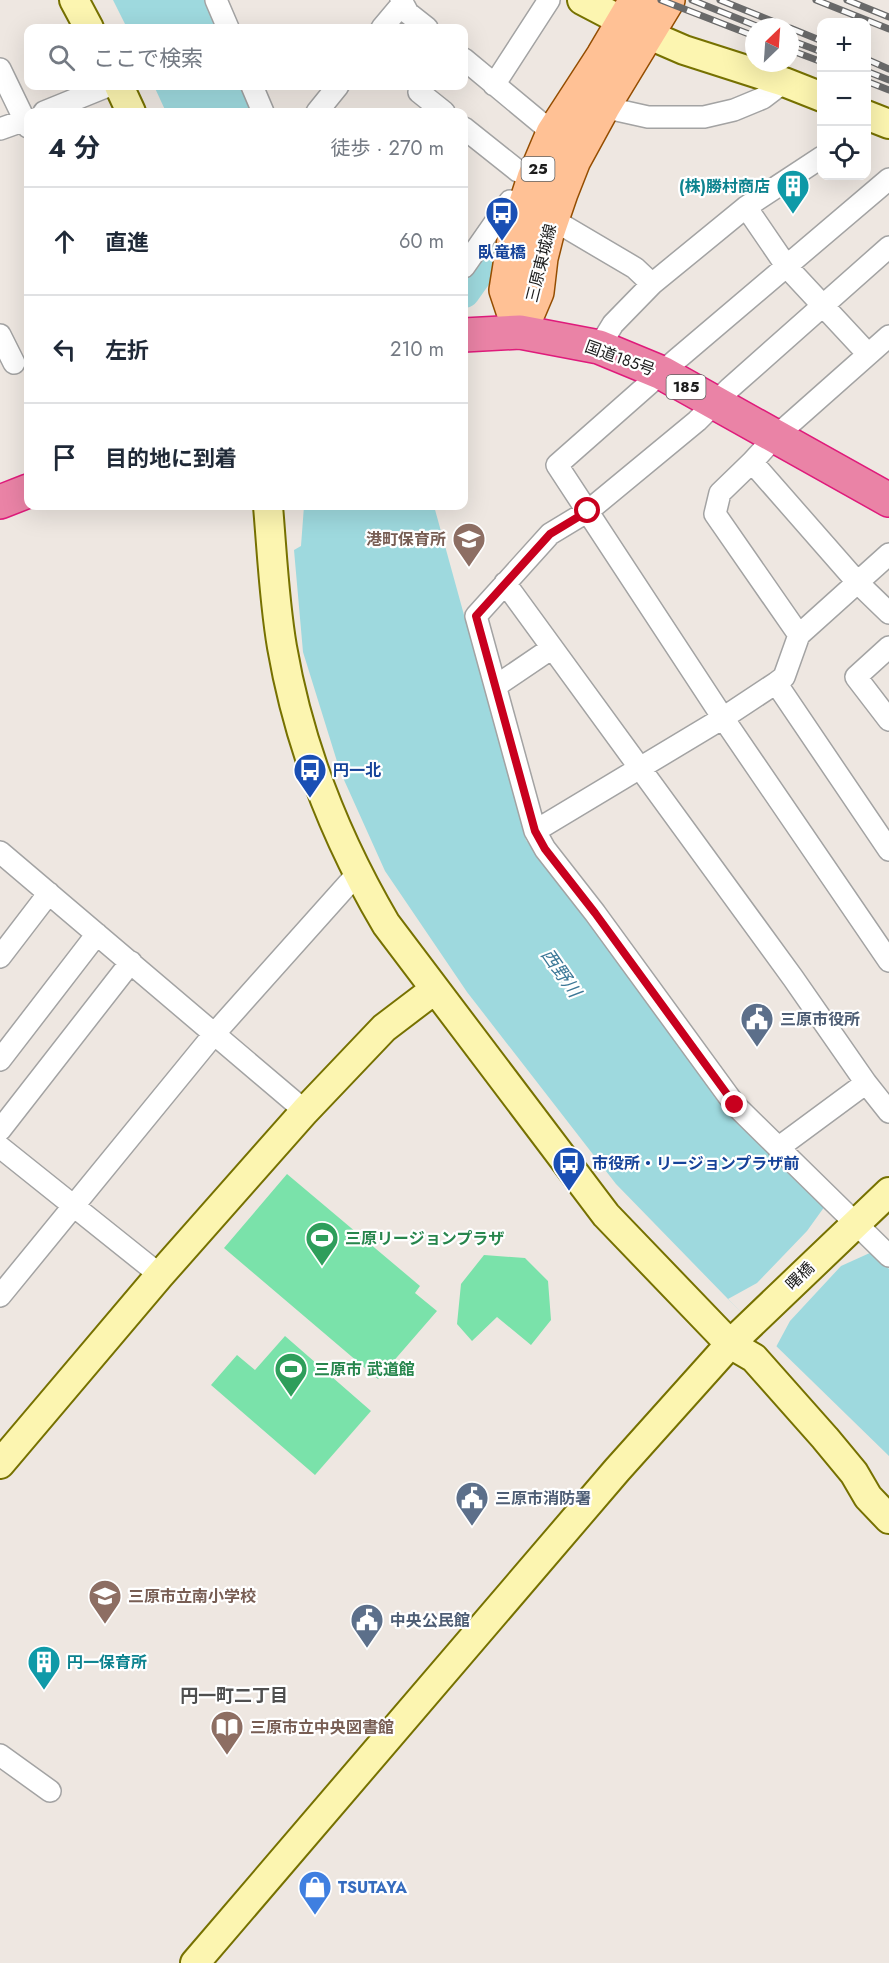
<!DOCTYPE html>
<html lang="ja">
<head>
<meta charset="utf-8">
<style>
  :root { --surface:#fff; --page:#f6f6f7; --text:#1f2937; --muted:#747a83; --line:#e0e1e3 }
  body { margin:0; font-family:Jost,"Noto Sans JP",sans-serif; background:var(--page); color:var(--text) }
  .controls { position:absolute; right:18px; top:18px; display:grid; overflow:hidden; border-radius:12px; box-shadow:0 6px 24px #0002 }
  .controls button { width:54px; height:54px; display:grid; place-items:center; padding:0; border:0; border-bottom:2px solid var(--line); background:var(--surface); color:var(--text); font:30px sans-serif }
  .compass { position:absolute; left:745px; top:18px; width:54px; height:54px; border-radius:50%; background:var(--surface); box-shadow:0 6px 24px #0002; rotate:25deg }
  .stop { position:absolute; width:18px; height:18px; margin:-14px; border:4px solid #c8001e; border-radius:50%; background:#fff }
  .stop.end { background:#c8001e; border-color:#fff; box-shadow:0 2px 6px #0008 }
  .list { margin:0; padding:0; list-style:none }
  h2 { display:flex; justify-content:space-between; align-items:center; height:78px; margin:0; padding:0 24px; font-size:26px }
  h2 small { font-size:20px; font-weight:400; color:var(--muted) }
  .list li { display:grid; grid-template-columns:39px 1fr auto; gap:18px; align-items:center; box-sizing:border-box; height:108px; padding:0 24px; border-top:2px solid var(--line) }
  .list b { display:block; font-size:22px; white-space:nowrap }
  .list em { font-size:20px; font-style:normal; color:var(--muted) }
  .icon { flex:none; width:33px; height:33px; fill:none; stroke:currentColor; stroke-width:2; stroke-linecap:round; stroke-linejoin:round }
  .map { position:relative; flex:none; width:889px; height:1963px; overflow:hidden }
  .search { position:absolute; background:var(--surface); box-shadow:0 6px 24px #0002; left:24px; top:24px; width:444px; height:66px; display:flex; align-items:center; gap:15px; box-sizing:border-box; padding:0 21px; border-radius:12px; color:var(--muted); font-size:22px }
  .panel { position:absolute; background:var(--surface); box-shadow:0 6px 24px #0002; left:24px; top:108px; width:444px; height:402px; border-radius:12px }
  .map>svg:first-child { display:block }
  .pitch { fill:#7ae2aa }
  .water { fill:#9ed9de }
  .pier { fill:#eee7e1 }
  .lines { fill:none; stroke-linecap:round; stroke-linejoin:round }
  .river { stroke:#9ed9de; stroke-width:32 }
  .street-casing { stroke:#a3a3a3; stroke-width:24 }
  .secondary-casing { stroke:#767100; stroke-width:32 }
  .primary-casing { stroke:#944d00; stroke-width:36 }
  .highway-casing { stroke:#df1b7b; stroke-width:36 }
  .street { stroke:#fff; stroke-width:21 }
  .secondary { stroke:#fcf5b0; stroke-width:28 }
  .primary { stroke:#ffc195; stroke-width:33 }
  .highway { stroke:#ea83a6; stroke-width:33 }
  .rail-casing { stroke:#6a6a6a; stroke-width:7 }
  .rail { stroke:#fff; stroke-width:4.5; stroke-dasharray:14; stroke-linecap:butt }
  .route { stroke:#c8001e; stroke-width:8 }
  .labels { text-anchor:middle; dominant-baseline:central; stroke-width:4.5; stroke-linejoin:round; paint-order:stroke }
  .shield { fill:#fff; stroke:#606060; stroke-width:1.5 }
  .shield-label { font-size:15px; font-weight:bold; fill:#1c1c1c }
  .culture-label { font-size:16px; font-weight:bold; fill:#0d838f; stroke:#fff; text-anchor:end }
  .transit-label { font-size:16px; font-weight:bold; fill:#164399; stroke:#fff; text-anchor:start }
  .street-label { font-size:16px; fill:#1c1c1c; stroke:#fff }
  .education-label { font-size:16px; font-weight:bold; fill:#785e54; stroke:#fff; text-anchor:start }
  .service-label { font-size:16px; font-weight:bold; fill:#4e5e75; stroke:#fff; text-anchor:start }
  .leisure-label { font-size:16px; font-weight:bold; fill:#27864d; stroke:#fff; text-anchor:start }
  .shop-label { font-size:16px; font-weight:bold; fill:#366cbe; stroke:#fff; text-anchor:start }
  .water-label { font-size:18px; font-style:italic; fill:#3c7897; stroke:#fff }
  .neighbourhood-label { font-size:18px; font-weight:bold; fill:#4f4f4f; stroke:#fff }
</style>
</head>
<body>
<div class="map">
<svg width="889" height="1963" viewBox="0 0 889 1963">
  <rect width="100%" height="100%" fill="#eee7e1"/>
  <!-- pitch -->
  <path class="pitch" d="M287,1174L420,1286L415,1293L437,1311L378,1379L224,1248Z
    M484,1255L525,1258L548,1281L551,1320L531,1345L497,1317L472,1341L457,1324L461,1284Z
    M285,1336L371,1411L315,1475L211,1385L237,1355L255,1370Z"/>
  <!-- water -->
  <path class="water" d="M113,0H206L218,28H127Z
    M154,86H242L253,112H166Z
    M304,506H434L526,840L729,1109L889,1269V1456L728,1299L616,1184L467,992L385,871L340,771L303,652L294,550L301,546Z"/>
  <!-- pier -->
  <path class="pier" d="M825,1206L872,1252L841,1266L790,1321L776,1347L728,1299L757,1283L807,1231Z"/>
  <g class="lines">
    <!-- river -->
    <path class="river" d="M464,292L491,254"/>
    <!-- street casing -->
    <g class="street-casing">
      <path id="street" d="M216,0L228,28
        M401,0L408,13L427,28
        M382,28L403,3
        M464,59L553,133
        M0,69L28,127
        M494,85L549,0
        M252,86L263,112
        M419,92L444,112
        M603,107L648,117H704L734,110L763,98L784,82
        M44,112L108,86
        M317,112L338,86
        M464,128L518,171L534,178
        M0,129L28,119
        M889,179L676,360L557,465L723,718L889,961
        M746,207L787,267L868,354
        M552,219L635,268L652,284
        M889,247L730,388L697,421L588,511L550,534L476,616L535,831L545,849L595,913L735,1105L889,1256
        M464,267L510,201L524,208
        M0,335L14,363
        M599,347L613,324L652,284L746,207L822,157
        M752,462L858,583L889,613
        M505,583L793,978L866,1083L889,1112
        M799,635L889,554
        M889,647L856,677L889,720
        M776,683L889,850
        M496,686L552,648
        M535,831L723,718L776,683L784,677L799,635L715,514L720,493L752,462L775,437L889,336
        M0,852L305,1111
        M0,957L49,893
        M0,1060L97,934
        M0,1130L131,962
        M0,1147L160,1275
        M778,1148L866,1083
        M0,1296L215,1033L357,874
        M0,1755L50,1791"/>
    </g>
    <!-- secondary casing -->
    <g class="secondary-casing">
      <path id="secondary" d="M74,0L89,28
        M582,0L647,34L684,50L784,82L822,97
        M119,86L131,112
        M866,115L889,124
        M268,506C272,552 274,600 282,647C299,745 336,839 386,924L606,1215L730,1344L754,1358L825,1438L854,1473L868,1497L889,1519
        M0,1464L160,1275L305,1111L384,1028L434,990
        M195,1963L617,1470L730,1344L889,1192"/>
    </g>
    <!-- primary casing -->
    <g class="primary-casing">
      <path id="primary" d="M520,332L537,292L541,258L547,234L561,193L574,160L603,107L668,0
        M520,332L506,290L514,240L534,178L553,133L603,56L636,0"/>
    </g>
    <!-- highway casing -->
    <g class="highway-casing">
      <path id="highway" d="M464,335L520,332L599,347L662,373L889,500
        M0,502L28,491"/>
    </g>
    <!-- street -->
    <use href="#street" class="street"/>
    <!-- secondary -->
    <use href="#secondary" class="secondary"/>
    <!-- primary -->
    <use href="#primary" class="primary"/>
    <!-- highway -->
    <use href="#highway" class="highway"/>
    <!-- rail casing -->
    <g class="rail-casing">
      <path id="rail" d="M661,0L754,36
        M692,0L759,27
        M720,0L787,27
        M816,0L889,29
        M847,0L889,17
        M790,28L822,41
        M790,40L822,52
        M790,50L822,62
        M866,59L889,69
        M866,71L889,80
        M866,81L889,90"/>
    </g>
    <!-- rail -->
    <use href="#rail" class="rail"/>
  </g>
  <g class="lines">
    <!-- route -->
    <path class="route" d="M588,511L550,534L476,616L535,831L545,849L595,913L735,1105"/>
  </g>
  <!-- icons -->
  <defs>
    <g id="building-pin" transform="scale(1.725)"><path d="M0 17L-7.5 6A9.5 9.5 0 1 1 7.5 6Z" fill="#0f9aa8" stroke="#fff"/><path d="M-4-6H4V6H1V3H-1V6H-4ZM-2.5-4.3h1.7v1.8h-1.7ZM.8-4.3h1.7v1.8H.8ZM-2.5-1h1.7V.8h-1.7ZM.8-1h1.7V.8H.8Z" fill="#fff"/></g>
    <g id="bus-pin" transform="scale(1.725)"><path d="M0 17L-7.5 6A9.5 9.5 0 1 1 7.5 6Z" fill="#1a4fb4" stroke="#fff"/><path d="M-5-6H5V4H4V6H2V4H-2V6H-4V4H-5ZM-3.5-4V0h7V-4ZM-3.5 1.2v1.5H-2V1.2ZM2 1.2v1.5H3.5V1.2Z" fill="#fff"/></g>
    <g id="school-pin" transform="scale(1.725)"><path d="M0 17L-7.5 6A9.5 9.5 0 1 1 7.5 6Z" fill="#8d6e63" stroke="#fff"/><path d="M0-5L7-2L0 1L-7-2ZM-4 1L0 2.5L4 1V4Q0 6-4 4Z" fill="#fff"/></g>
    <g id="civic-pin" transform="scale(1.725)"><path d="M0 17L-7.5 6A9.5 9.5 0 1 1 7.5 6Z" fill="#5c6f8a" stroke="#fff"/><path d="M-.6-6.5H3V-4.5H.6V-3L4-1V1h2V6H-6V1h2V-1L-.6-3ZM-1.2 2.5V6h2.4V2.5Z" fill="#fff"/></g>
    <g id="stadium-pin" transform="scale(1.725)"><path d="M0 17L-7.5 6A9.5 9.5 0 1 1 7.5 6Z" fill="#2e9e5b" stroke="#fff"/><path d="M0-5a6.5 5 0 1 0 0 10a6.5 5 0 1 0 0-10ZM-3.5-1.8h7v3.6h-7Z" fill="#fff"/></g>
    <g id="library-pin" transform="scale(1.725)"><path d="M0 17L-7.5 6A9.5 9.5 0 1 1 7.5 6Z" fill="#8d6e63" stroke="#fff"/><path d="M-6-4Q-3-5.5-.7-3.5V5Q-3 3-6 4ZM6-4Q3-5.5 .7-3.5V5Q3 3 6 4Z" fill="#fff"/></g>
    <g id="shop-pin" transform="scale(1.725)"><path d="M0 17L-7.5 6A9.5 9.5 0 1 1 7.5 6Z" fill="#3f7fe0" stroke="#fff"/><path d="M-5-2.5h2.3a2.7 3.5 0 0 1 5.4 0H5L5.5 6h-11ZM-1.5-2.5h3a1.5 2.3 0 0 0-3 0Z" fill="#fff"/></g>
  </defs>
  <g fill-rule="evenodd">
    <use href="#building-pin" x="793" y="186"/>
    <use href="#bus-pin" x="502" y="213"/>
    <use href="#school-pin" x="469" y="539"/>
    <use href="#bus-pin" x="310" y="770"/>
    <use href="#civic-pin" x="757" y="1019"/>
    <use href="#bus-pin" x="569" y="1163"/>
    <use href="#stadium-pin" x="322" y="1238"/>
    <use href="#stadium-pin" x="291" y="1369"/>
    <use href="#civic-pin" x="472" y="1498"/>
    <use href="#school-pin" x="105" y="1596"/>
    <use href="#civic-pin" x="367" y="1620"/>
    <use href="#building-pin" x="44" y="1662"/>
    <use href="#library-pin" x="227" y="1727"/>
    <use href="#shop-pin" x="315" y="1887"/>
  </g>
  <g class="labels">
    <!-- shield labels -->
    <g class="shield">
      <rect x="521.5" y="157" width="33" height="24" rx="4.5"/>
      <rect x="666.5" y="375" width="39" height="24" rx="4.5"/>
    </g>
    <g class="shield-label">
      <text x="538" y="169">25</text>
      <text x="686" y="387">185</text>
    </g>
    <!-- culture labels -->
    <g class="culture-label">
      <text x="770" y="186">(株)勝村商店</text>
      <text x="67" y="1662" text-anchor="start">円一保育所</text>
    </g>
    <!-- transit labels -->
    <g class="transit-label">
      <text x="502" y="252" text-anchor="middle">臥竜橋</text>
      <text x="333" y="770">円一北</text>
      <text x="592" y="1163">市役所・リージョンプラザ前</text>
    </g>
    <!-- street labels -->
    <g class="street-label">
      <text transform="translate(541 263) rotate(-76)">三原東城線</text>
      <text transform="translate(620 358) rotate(20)">国道185号</text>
      <text transform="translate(800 1276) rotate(-44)">曙橋</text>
    </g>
    <!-- education labels -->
    <g class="education-label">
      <text x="446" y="539" text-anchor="end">港町保育所</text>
      <text x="128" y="1596">三原市立南小学校</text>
      <text x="250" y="1727">三原市立中央図書館</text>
    </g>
    <!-- service labels -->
    <g class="service-label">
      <text x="780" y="1019">三原市役所</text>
      <text x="495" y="1498">三原市消防署</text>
      <text x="390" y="1620">中央公民館</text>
    </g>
    <!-- leisure labels -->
    <g class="leisure-label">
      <text x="345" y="1238">三原リージョンプラザ</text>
      <text x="314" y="1369">三原市 武道館</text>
    </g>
    <!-- shop labels -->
    <g class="shop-label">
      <text x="338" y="1887">TSUTAYA</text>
    </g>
    <!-- water labels -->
    <g class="water-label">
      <text transform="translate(561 973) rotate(55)">西野川</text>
    </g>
    <!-- neighbourhood labels -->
    <g class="neighbourhood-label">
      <text x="234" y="1696">円一町二丁目</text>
    </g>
  </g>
</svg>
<div class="controls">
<button>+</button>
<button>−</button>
<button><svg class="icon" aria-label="locate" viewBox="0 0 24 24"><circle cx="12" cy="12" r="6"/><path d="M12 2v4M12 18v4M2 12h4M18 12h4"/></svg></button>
</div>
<svg class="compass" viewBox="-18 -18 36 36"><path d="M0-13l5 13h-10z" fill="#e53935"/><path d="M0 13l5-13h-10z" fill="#747a83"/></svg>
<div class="stop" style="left:588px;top:511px"></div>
<div class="stop end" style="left:735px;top:1105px"></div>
<div class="search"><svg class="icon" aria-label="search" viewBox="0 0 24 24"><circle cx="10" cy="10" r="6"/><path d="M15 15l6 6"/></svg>ここで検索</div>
<section class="panel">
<h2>4 分<small>徒歩 · 270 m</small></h2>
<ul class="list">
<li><svg class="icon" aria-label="ahead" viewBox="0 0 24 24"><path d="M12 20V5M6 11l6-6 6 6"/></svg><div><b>直進</b></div><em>60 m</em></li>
<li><svg class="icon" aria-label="left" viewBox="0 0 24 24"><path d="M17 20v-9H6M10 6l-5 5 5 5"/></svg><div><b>左折</b></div><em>210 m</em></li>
<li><svg class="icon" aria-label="arrive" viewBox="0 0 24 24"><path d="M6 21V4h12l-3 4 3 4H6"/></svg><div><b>目的地に到着</b></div></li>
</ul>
</section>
</div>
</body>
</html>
